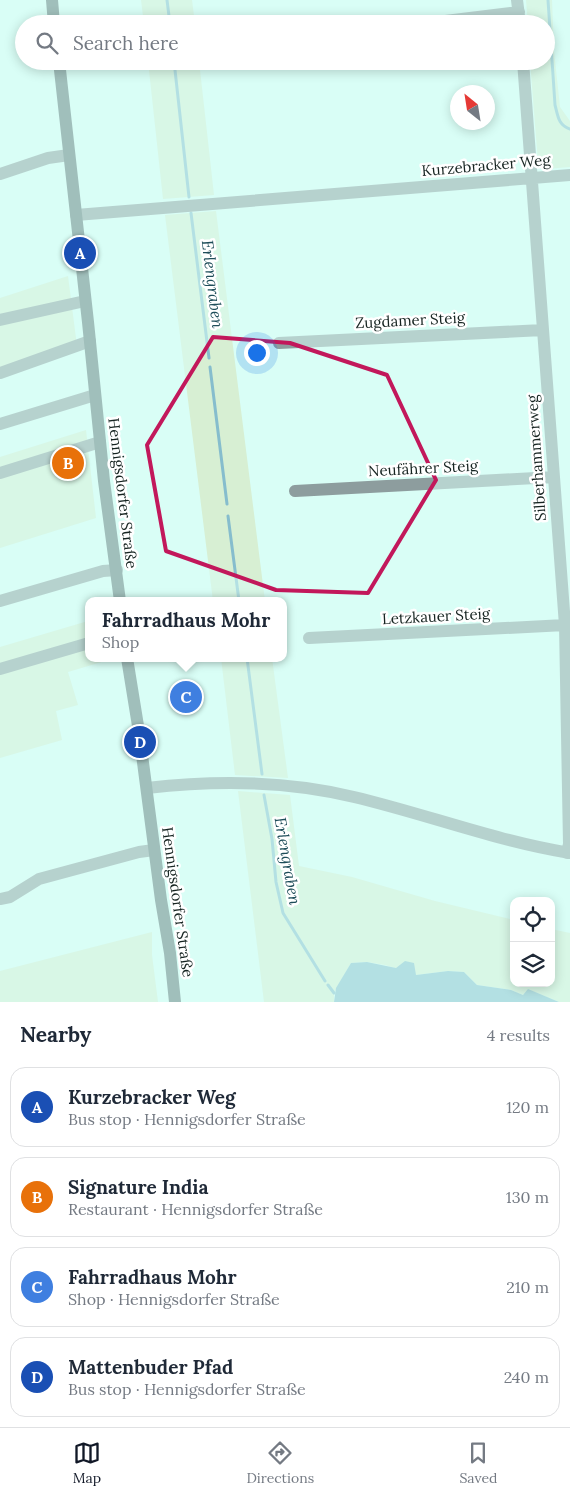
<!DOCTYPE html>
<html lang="en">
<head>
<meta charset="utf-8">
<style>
  :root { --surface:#fff; --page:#f6f6f7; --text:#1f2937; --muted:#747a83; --line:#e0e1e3; --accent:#111827 }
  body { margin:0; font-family:Lora,serif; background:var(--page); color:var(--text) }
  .controls { position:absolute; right:15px; bottom:15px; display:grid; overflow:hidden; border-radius:10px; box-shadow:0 2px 12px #0003 }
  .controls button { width:45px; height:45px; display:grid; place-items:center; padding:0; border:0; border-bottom:1px solid var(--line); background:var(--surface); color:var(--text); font:25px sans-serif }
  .compass { position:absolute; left:450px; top:85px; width:45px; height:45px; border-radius:50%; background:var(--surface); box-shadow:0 2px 12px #0003; rotate:330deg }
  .you { position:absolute; left:256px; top:352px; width:18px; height:18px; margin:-12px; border:4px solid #fff; border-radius:50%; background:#1a73e8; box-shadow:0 0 0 8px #1a73e833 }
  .badge { display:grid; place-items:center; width:32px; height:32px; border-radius:50%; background:var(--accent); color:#fff; font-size:16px; font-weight:700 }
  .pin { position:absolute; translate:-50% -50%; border:2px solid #fff; box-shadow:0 1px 5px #0006 }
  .popup { position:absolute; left:85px; top:597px; width:202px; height:65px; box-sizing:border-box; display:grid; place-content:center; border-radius:10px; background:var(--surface); filter:drop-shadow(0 1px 4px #0005); font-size:16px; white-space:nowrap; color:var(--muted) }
  .popup b { font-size:19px; color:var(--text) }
  .popup::after { content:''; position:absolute; left:50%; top:100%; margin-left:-10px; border:10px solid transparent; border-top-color:var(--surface) }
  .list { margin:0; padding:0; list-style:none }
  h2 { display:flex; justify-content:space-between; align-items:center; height:65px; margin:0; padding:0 20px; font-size:21px }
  h2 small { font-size:16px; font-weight:400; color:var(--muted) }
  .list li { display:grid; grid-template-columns:32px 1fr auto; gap:15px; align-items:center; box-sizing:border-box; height:80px; margin:0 10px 10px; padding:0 10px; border:1px solid var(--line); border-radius:15px }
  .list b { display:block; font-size:19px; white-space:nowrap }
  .list p { margin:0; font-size:16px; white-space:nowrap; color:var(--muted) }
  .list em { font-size:16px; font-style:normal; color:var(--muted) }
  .icon { flex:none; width:28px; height:28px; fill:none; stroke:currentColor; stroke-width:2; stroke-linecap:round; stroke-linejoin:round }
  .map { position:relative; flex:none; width:570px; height:1002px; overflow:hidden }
  .search { position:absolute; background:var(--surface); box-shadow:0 2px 12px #0003; left:15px; right:15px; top:15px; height:55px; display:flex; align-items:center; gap:12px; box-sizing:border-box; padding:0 18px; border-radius:28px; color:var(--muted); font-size:19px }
  .sheet { height:425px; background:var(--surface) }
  nav { display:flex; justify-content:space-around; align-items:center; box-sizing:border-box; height:70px; border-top:1px solid var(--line); background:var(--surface); font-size:14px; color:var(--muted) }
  nav a { display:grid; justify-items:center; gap:2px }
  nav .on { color:var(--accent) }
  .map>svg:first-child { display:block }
  .green { fill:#d7efd3 }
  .water { fill:#86bdcd }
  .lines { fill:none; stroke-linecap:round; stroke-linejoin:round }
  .stream { stroke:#86bdcd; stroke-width:3 }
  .minor { stroke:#8d9d9e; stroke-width:12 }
  .secondary { stroke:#5c7374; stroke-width:12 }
  .marked { fill:none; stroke:#c2185b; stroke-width:4; stroke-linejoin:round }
  .labels { text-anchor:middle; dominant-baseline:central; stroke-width:5; stroke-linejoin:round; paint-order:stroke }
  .street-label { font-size:15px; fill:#162421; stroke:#fff }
  .water-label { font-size:16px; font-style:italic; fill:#1e4d59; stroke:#fff }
</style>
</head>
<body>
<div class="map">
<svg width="570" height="1002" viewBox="0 0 570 1002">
  <rect width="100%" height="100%" fill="#d9fef6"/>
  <!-- green -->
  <path class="green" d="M141,0H192L195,24H144Z
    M526,0H552L554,51L560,107L570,121V167L546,169L538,162L530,61H546V24H528Z
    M148,61H199L214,195L163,199Z
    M216,211L265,601H213L165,215Z
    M68,276L77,346L0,370V298Z
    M86,430L96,518L0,548V457Z
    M88,621L89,658H115L68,672L78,705L56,711L62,740L0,758V647Z
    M221,658H272L288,778L235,775Z
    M238,791L290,795L299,866L352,877L435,901L514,920V983H551V929L570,933V1002H559L529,990L523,995L511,990L477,985L464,972L448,971L416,975L385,965L367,962L351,963L334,993V1002H264Z
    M152,932V955L158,1002H0V971Z"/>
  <!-- water -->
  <path class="water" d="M405,961L414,963L416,975L448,971L464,972L477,985L511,990L523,995L528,989L559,1002H334L336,988L351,963L367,962L396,968Z"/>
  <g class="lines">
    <!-- stream -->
    <path class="stream" d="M167,0L170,24
      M548,0L555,105C558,116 558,125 570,129
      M174,61L189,197
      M191,213L209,358
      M210,367L227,504
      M228,516L239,601
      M247,658L262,774
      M264,795L272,839L276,882L283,913L325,981
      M328,985L334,993"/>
    <!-- minor -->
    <path class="minor" d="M517,0L520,24
      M421,24L519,12
      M523,61L565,625L569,844L567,853
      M0,174L48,158L69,155
      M76,215L570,175
      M0,320L85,301
      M279,343L543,330
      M0,373L90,341
      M0,424L95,395
      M0,473L100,442
      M295,491L554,477
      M0,601L103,571L117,570
      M309,638L565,625
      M0,669L89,643
      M147,788C216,780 285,780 354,797C426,814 496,841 570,853
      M0,899L10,897L39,879L139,852L154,850"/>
    <!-- secondary -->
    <path class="secondary" d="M52,0L54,24
      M59,61L88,322L104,481L120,601
      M127,658L139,732L161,900L170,953L175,1002"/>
  </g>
  <!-- marked area -->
  <path d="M0 0H570V1002H0ZM213,337L290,343L387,375L436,480L368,593L276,590L166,551L147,445Z" fill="#d9fef6" fill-opacity=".55" fill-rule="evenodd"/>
  <path class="marked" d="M213,337L290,343L387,375L436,480L368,593L276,590L166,551L147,445Z"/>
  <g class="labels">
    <!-- street labels -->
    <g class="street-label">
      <text transform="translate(486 165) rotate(-5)">Kurzebracker Weg</text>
      <text transform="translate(410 320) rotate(-3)">Zugdamer Steig</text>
      <text transform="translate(536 458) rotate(-94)">Silberhammerweg</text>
      <text transform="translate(423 468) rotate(-3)">Neufährer Steig</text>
      <text transform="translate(123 493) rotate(83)">Hennigsdorfer Straße</text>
      <text transform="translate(436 616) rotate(-3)">Letzkauer Steig</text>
      <text transform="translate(178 902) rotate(82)">Hennigsdorfer Straße</text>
    </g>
    <!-- water labels -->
    <g class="water-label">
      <text transform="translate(213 284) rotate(83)">Erlengraben</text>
      <text transform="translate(288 861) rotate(80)">Erlengraben</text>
    </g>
  </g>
</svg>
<div class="controls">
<button><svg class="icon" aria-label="locate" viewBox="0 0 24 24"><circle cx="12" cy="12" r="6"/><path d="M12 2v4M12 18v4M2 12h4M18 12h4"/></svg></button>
<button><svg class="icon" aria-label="layers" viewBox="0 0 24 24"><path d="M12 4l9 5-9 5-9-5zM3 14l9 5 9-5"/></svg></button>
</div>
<svg class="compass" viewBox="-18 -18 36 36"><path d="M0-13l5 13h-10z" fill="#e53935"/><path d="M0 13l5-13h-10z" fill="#747a83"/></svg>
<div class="you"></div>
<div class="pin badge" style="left:80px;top:253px;background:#1a4fb4">A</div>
<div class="pin badge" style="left:68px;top:463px;background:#e8710a">B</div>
<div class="pin badge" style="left:186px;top:697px;background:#3f7fe0">C</div>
<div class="popup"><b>Fahrradhaus Mohr</b>Shop</div>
<div class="pin badge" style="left:140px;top:742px;background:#1a4fb4">D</div>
<div class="search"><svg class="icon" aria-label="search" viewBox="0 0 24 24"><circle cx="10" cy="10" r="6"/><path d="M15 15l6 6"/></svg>Search here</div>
</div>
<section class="sheet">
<h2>Nearby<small>4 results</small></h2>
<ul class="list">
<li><span class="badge" style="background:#1a4fb4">A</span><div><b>Kurzebracker Weg</b><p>Bus stop · Hennigsdorfer Straße</p></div><em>120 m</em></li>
<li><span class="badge" style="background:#e8710a">B</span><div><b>Signature India</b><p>Restaurant · Hennigsdorfer Straße</p></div><em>130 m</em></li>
<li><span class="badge" style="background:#3f7fe0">C</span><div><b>Fahrradhaus Mohr</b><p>Shop · Hennigsdorfer Straße</p></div><em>210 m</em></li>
<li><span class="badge" style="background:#1a4fb4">D</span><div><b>Mattenbuder Pfad</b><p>Bus stop · Hennigsdorfer Straße</p></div><em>240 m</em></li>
</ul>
</section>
<nav>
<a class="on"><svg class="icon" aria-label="map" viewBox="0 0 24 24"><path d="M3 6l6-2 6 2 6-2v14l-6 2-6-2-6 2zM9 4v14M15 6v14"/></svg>Map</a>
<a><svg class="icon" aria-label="directions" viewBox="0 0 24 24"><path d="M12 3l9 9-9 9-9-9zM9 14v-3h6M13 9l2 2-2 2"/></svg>Directions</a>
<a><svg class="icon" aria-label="saved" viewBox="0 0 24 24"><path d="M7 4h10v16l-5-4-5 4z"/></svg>Saved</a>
</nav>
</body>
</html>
